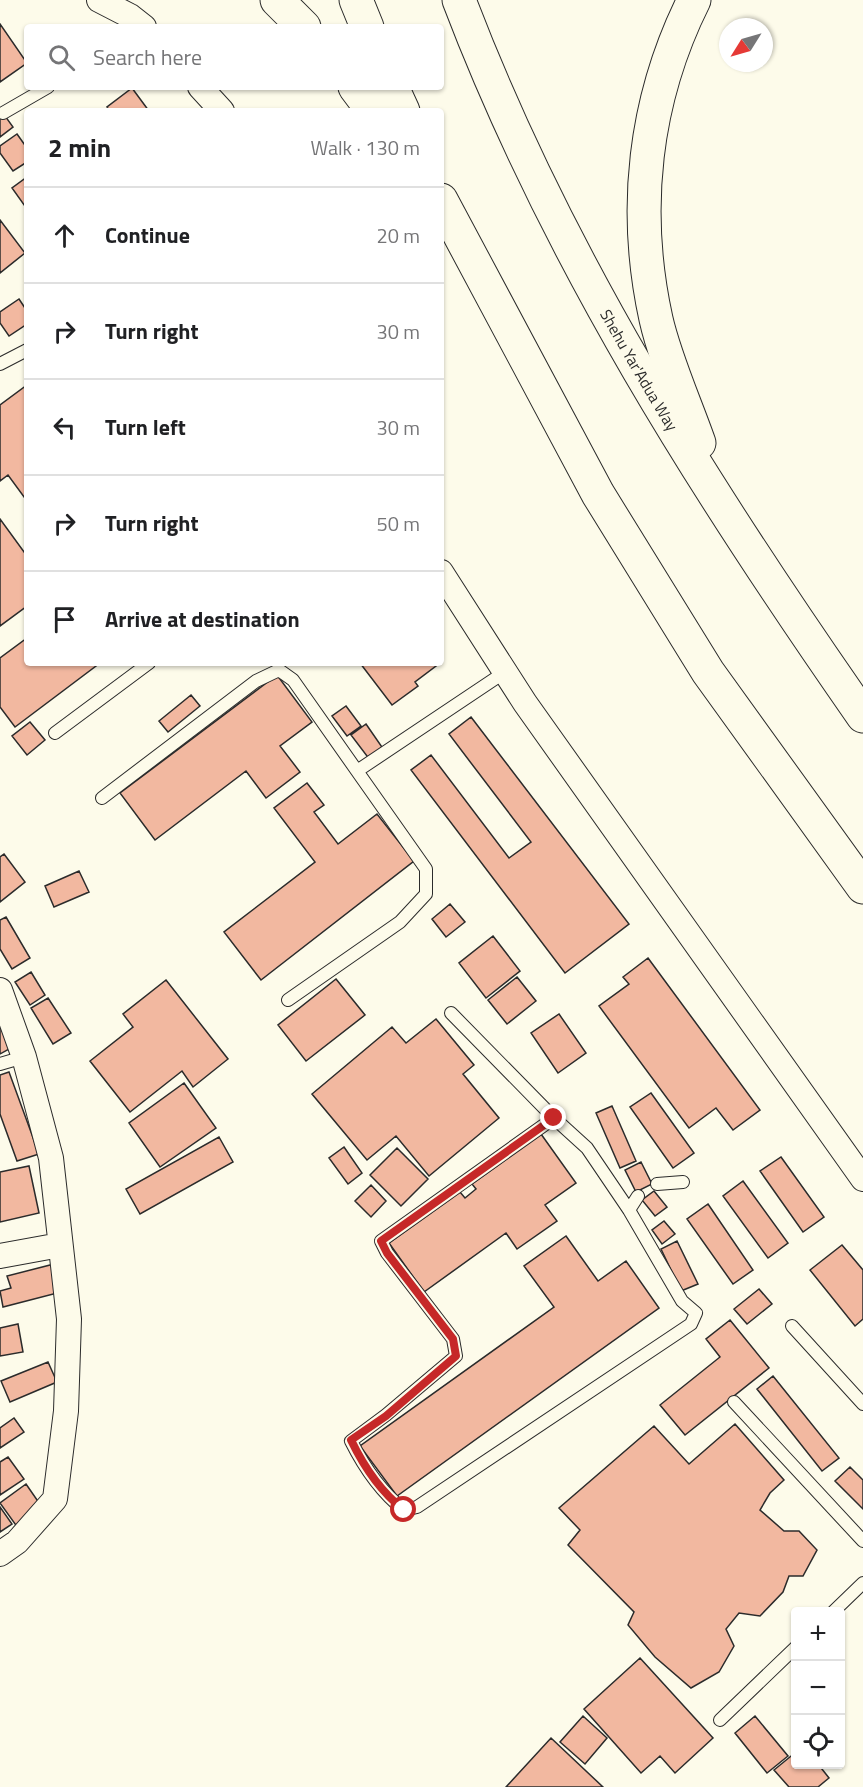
<!DOCTYPE html>
<html lang="en">
<head>
<meta charset="utf-8">
<style>
  :root { --surface:#fff; --page:#f2f2f2; --text:#202124; --muted:#757577; --line:#e0e0e0 }
  body { margin:0; font-family:"Titillium Web",sans-serif; background:var(--page); color:var(--text) }
  .controls { position:absolute; right:18px; bottom:18px; display:grid; overflow:hidden; border-radius:6px; box-shadow:0 2px 4px #0004 }
  .controls button { width:54px; height:54px; display:grid; place-items:center; padding:0; border:0; border-bottom:2px solid var(--line); background:var(--surface); color:var(--text); font:30px sans-serif }
  .compass { position:absolute; left:719px; top:18px; width:54px; height:54px; border-radius:50%; background:var(--surface); box-shadow:0 2px 4px #0004; rotate:233deg }
  .stop { position:absolute; width:18px; height:18px; margin:-14px; border:4px solid #c62828; border-radius:50%; background:#fff }
  .stop.end { background:#c62828; border-color:#fff; box-shadow:0 2px 6px #0008 }
  .list { margin:0; padding:0; list-style:none }
  h2 { display:flex; justify-content:space-between; align-items:center; height:78px; margin:0; padding:0 24px; font-size:26px }
  h2 small { font-size:20px; font-weight:400; color:var(--muted) }
  .list li { display:grid; grid-template-columns:39px 1fr auto; gap:18px; align-items:center; box-sizing:border-box; height:96px; padding:0 24px; border-top:2px solid var(--line) }
  .list b { display:block; font-size:22px; white-space:nowrap }
  .list em { font-size:20px; font-style:normal; color:var(--muted) }
  .icon { flex:none; width:33px; height:33px; fill:none; stroke:currentColor; stroke-width:2; stroke-linecap:round; stroke-linejoin:round }
  .map { position:relative; flex:none; width:863px; height:1787px; overflow:hidden }
  .search { position:absolute; background:var(--surface); box-shadow:0 2px 4px #0004; left:24px; top:24px; width:420px; height:66px; display:flex; align-items:center; gap:15px; box-sizing:border-box; padding:0 21px; border-radius:6px; color:var(--muted); font-size:22px }
  .panel { position:absolute; background:var(--surface); box-shadow:0 2px 4px #0004; left:24px; top:108px; width:420px; height:558px; border-radius:6px }
  .map>svg:first-child { display:block }
  .building { fill:#f2b8a0; stroke:#2b2b2b; stroke-width:1.5 }
  .lines { fill:none; stroke-linecap:round; stroke-linejoin:round }
  .lane-casing { stroke:#2b2b2b; stroke-width:14 }
  .street-casing { stroke:#2b2b2b; stroke-width:26 }
  .highway-casing { stroke:#2b2b2b; stroke-width:35 }
  .lane { stroke:#fdfbea; stroke-width:12 }
  .street { stroke:#fdfbea; stroke-width:24 }
  .highway { stroke:#fdfbea; stroke-width:33 }
  .route { stroke:#c62828; stroke-width:8 }
  .labels { text-anchor:middle; dominant-baseline:central; stroke-width:4.5; stroke-linejoin:round; paint-order:stroke }
  .street-label { font-size:16px; fill:#2b2b2b; stroke:#fdfbea }
</style>
</head>
<body>
<div class="map">
<svg width="863" height="1787" viewBox="0 0 863 1787">
  <rect width="100%" height="100%" fill="#fdfbea"/>
  <!-- building -->
  <path class="building" d="M0,24L27,63L0,82Z
    M132,88L149,111H110L107,107Z
    M0,109L13,127L0,137Z
    M17,134L27,148V162L13,171L0,153V146Z
    M27,177V209L12,188Z
    M0,220L25,253L0,273Z
    M19,299L27,311V324L9,336L0,323V312Z
    M27,385V501L8,475L0,481V405Z
    M0,519L27,556V606L0,626Z
    M27,638V663H100L15,727L0,707V658Z
    M360,663H440L415,682L418,686L392,705Z
    M277,675L312,722L280,746L300,772L266,798L246,771L155,840L120,793Z
    M191,695L200,706L168,732L159,721Z
    M346,706L361,726L347,736L332,716Z
    M471,717L629,924L565,973L411,770L431,755L509,858L531,842L449,734Z
    M30,722L45,740L27,755L12,736Z
    M366,724L384,750L370,760L351,735Z
    M307,783L324,805L314,812L338,844L377,814L414,861L261,980L224,932L315,862L274,808Z
    M4,854L25,882L0,902V857Z
    M79,871L89,892L54,907L45,886Z
    M450,904L465,922L446,937L432,919Z
    M6,917L30,958L12,969L0,949V920Z
    M493,936L520,971L486,998L459,963Z
    M648,958L760,1110L733,1130L716,1108L689,1128L599,1006L629,984L623,977Z
    M31,972L45,995L30,1005L15,982Z
    M517,977L536,1001L507,1024L488,1000Z
    M336,979L365,1015L306,1061L278,1025Z
    M166,980L228,1059L193,1087L182,1071L130,1112L90,1061L133,1027L123,1014Z
    M48,998L71,1033L53,1044L31,1008Z
    M559,1014L586,1053L558,1073L531,1033Z
    M436,1019L474,1065L463,1074L499,1118L429,1176L396,1136L367,1160L312,1094L392,1027L406,1043Z
    M0,1025L11,1048L0,1054Z
    M9,1072L39,1154L17,1161L0,1114V1075Z
    M184,1083L216,1128L160,1167L129,1123Z
    M651,1093L694,1153L673,1168L630,1107Z
    M612,1106L636,1161L620,1168L596,1113Z
    M541,1134L576,1183L545,1205L557,1221L517,1249L506,1233L424,1292L389,1243L460,1192L465,1198L476,1189L472,1184Z
    M219,1137L233,1162L140,1214L126,1189Z
    M344,1147L362,1173L348,1184L329,1158Z
    M397,1148L428,1179L401,1206L370,1175Z
    M781,1157L824,1217L803,1232L760,1171Z
    M641,1162L652,1184L636,1192L625,1170Z
    M29,1166L39,1213L0,1222V1172Z
    M743,1181L788,1243L768,1258L723,1196Z
    M371,1185L386,1201L371,1217L355,1201Z
    M654,1191L667,1207L655,1216L642,1200Z
    M708,1204L753,1270L733,1284L687,1219Z
    M664,1221L675,1234L662,1244L652,1230Z
    M566,1236L598,1281L626,1261L659,1308L397,1496L360,1446L554,1307L524,1266Z
    M677,1241L698,1284L681,1291L661,1249Z
    M842,1245L863,1270V1319L855,1326L810,1270Z
    M58,1263L65,1291L3,1307L0,1291L11,1288L7,1276Z
    M759,1289L772,1304L747,1324L734,1309Z
    M730,1320L769,1368L685,1435L660,1405L720,1357L706,1339Z
    M18,1324L23,1352L0,1356V1328Z
    M48,1362L57,1382L10,1402L1,1381Z
    M773,1376L839,1458L822,1471L757,1389Z
    M14,1418L24,1432L0,1448V1428Z
    M735,1424L784,1480L770,1493L760,1510L784,1531H799L817,1550L803,1576H789L783,1592L760,1616L739,1613L726,1629L734,1646L719,1672L691,1688L655,1657L628,1625L634,1612L568,1545L580,1530L559,1508L654,1426L689,1464Z
    M8,1457L24,1479L0,1495V1462Z
    M850,1467L863,1480V1509L835,1481Z
    M26,1484L44,1510L18,1528L0,1503Z
    M0,1507L12,1524L0,1532Z
    M640,1658L713,1738L675,1773L660,1756L641,1773L584,1709Z
    M583,1716L607,1738L585,1764L560,1742Z
    M755,1716L788,1756L767,1773L735,1733Z
    M551,1738L603,1787H506Z
    M796,1752V1764H818L829,1778L818,1787H789L774,1770Z"/>
  <g class="lines">
    <!-- lane casing -->
    <g class="lane-casing">
      <path id="lane" d="M3,113L48,87
        M0,364L27,350
        M55,733L149,663
        M102,798L256,681L279,670L293,680L357,771L505,672
        M288,1000L400,922L426,894V869L357,771
        M451,1013L554,1118
        M0,1064L24,1057
        M657,1184L683,1182
        M629,1210L682,1301L696,1313L691,1324L417,1507L404,1510C381,1492 364,1467 351,1441L386,1415L456,1356L453,1339L387,1253L381,1241L554,1118L587,1148L629,1210L638,1196
        M792,1326L863,1404
        M734,1402L863,1541
        M833,1612L863,1583
        M720,1720L796,1647"/>
    </g>
    <!-- street casing -->
    <g class="street-casing">
      <path id="street" d="M99,0L130,16L144,27
        M200,87L222,111
        M441,572L525,703L863,1179
        M0,990L24,1057L51,1158L69,1319L66,1411L55,1499L17,1542L0,1554
        M0,1256L60,1245"/>
    </g>
    <!-- highway casing -->
    <g class="highway-casing">
      <g id="highway">
        <path d="M277,0L304,27"/>
        <path d="M356,0L367,27"/>
        <path id="s1" d="M459,0C557,258 706,491 863,716"/>
        <path d="M694,0C644,100 632,210 656,319C665,359 685,403 699,443"/>
        <path d="M355,87L373,111"/>
        <path d="M392,87L403,111"/>
        <path d="M441,200L598,494L708,672L863,887"/>
      </g>
    </g>
    <!-- lane -->
    <use href="#lane" class="lane"/>
    <!-- street -->
    <use href="#street" class="street"/>
    <!-- highway -->
    <use href="#highway" class="highway"/>
  </g>
  <g class="lines">
    <!-- route -->
    <path class="route" d="M404,1510C381,1492 364,1467 351,1440L386,1416L456,1356L453,1339L387,1253L381,1241L554,1118"/>
  </g>
  <g class="labels">
    <!-- street labels -->
    <g class="street-label">
      <text stroke="none"><textPath href="#s1" startOffset="412">Shehu Yar'Adua Way</textPath></text>
    </g>
  </g>
</svg>
<div class="controls">
<button>+</button>
<button>−</button>
<button><svg class="icon" aria-label="locate" viewBox="0 0 24 24"><circle cx="12" cy="12" r="6"/><path d="M12 2v4M12 18v4M2 12h4M18 12h4"/></svg></button>
</div>
<svg class="compass" viewBox="-18 -18 36 36"><path d="M0-13l5 13h-10z" fill="#e53935"/><path d="M0 13l5-13h-10z" fill="#757577"/></svg>
<div class="stop" style="left:404px;top:1510px"></div>
<div class="stop end" style="left:554px;top:1118px"></div>
<div class="search"><svg class="icon" aria-label="search" viewBox="0 0 24 24"><circle cx="10" cy="10" r="6"/><path d="M15 15l6 6"/></svg>Search here</div>
<section class="panel">
<h2>2 min<small>Walk · 130 m</small></h2>
<ul class="list">
<li><svg class="icon" aria-label="ahead" viewBox="0 0 24 24"><path d="M12 20V5M6 11l6-6 6 6"/></svg><div><b>Continue</b></div><em>20 m</em></li>
<li><svg class="icon" aria-label="right" viewBox="0 0 24 24"><path d="M7 20v-9h11M14 6l5 5-5 5"/></svg><div><b>Turn right</b></div><em>30 m</em></li>
<li><svg class="icon" aria-label="left" viewBox="0 0 24 24"><path d="M17 20v-9H6M10 6l-5 5 5 5"/></svg><div><b>Turn left</b></div><em>30 m</em></li>
<li><svg class="icon" aria-label="right" viewBox="0 0 24 24"><path d="M7 20v-9h11M14 6l5 5-5 5"/></svg><div><b>Turn right</b></div><em>50 m</em></li>
<li><svg class="icon" aria-label="arrive" viewBox="0 0 24 24"><path d="M6 21V4h12l-3 4 3 4H6"/></svg><div><b>Arrive at destination</b></div></li>
</ul>
</section>
</div>
</body>
</html>
